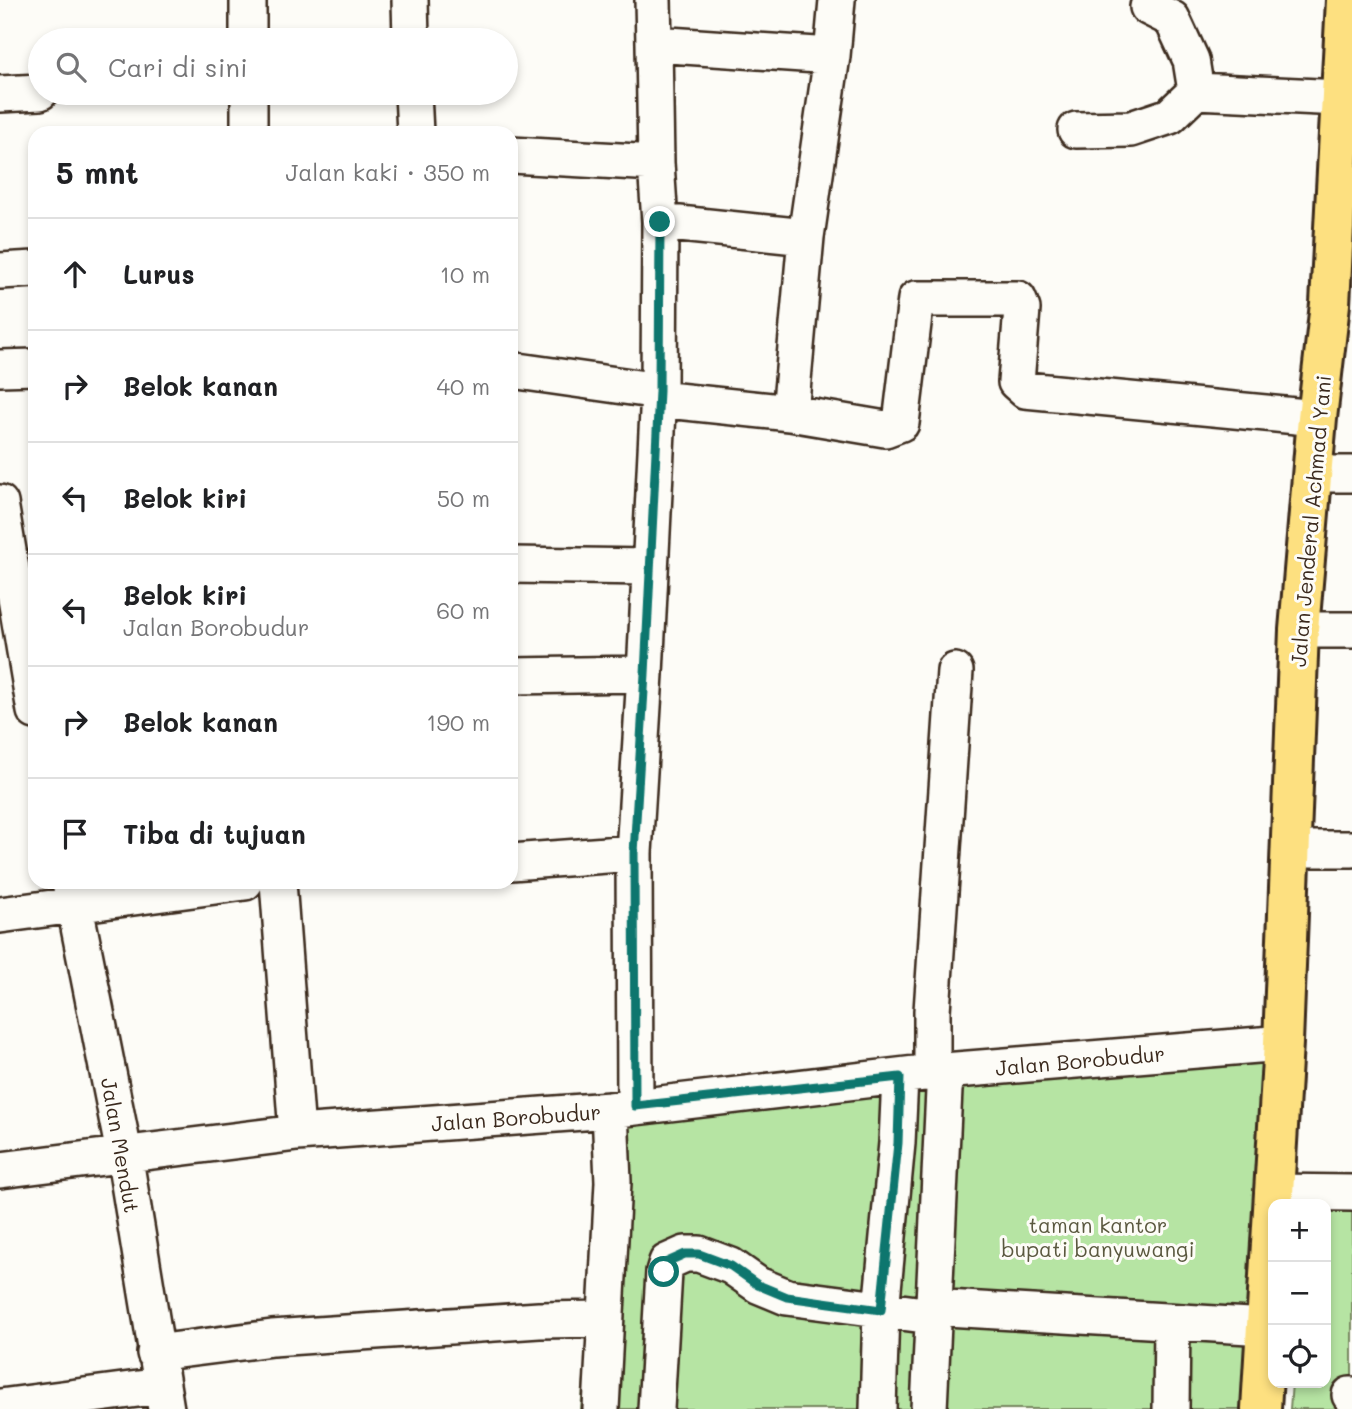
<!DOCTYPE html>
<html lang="id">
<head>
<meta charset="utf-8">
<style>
  :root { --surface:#fff; --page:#f6f6f6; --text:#202124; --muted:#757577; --line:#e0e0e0 }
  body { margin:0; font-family:Mali,sans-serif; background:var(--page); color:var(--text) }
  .controls { position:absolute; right:21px; bottom:21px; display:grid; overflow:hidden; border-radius:14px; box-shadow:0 4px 10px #0003 }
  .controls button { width:63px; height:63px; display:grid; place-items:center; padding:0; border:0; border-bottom:2px solid var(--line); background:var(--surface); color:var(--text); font:35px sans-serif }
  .stop { position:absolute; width:21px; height:21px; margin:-16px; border:5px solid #0f766e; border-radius:50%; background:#fff }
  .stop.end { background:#0f766e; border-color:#fff; box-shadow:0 2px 7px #0008 }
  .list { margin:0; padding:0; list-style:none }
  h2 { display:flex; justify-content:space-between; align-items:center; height:91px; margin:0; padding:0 28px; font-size:30px }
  h2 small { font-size:23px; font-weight:400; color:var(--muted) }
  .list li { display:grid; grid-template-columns:46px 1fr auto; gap:21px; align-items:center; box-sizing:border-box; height:112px; padding:0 28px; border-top:2px solid var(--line) }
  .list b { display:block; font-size:26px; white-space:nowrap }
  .list p { margin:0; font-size:23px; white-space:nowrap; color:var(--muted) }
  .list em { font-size:23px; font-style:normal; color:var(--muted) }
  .icon { flex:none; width:38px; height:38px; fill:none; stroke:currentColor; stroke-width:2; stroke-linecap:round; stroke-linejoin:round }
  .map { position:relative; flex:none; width:1352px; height:1409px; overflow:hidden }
  .search { position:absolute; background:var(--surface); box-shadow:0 4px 10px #0003; left:28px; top:28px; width:490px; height:77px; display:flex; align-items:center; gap:18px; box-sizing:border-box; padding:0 24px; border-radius:38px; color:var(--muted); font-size:26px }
  .panel { position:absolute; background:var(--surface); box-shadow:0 4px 10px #0003; left:28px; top:126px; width:490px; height:763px; border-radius:21px }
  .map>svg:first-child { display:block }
  .green { fill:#b6e4a3; stroke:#788760; stroke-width:2 }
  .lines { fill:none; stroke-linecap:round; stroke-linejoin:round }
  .minor-casing { stroke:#3b2a1e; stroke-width:40 }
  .major-casing { stroke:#3b2a1e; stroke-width:44 }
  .minor { stroke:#fdfcf7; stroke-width:35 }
  .major { stroke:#fde080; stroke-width:38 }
  .route { stroke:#0f766e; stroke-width:9 }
  .labels { text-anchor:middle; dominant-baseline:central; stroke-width:6; stroke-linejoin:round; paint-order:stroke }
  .street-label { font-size:21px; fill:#3b2a1e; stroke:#fdfcf7 }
  .park-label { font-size:21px; fill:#5a583f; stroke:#fdfcf7 }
</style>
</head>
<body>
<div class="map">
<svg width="1352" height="1409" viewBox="0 0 1352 1409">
  <rect width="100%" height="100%" fill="#fdfcf7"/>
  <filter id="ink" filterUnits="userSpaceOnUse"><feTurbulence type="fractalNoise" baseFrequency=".0143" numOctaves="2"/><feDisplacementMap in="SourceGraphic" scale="14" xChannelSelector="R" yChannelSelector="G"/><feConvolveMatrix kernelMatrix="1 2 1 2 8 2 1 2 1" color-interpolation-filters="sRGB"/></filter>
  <g filter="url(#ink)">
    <!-- green -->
    <path class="green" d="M1283,1043L1272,1409H581L610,1110Z
      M1352,1193V1409H1290L1292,1383H1326V1204Z"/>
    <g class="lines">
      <!-- minor casing -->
      <g class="minor-casing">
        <path id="minor" d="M248,0V40
          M410,0L411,40
          M653,0L654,44L832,56
          M1148,7L1172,19L1191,60L1196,91L1340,98
          M413,93L415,133
          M0,94L40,92
          M1076,130L1131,129L1170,116L1196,91
          M249,133V93
          M511,155L656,163
          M660,222L806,237
          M0,271L35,269
          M0,368L35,367
          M511,370L659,391
          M658,399L790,413L885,429L901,423L916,299H1018L1022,309L1016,382L1025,390L1317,418
          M790,413L806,237L832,56L837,0
          M1313,474H1352
          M0,503L35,711
          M511,565L650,567
          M1299,630H1352
          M511,676L645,674
          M1290,849H1352
          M511,862L634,853
          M70,882L124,1153L166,1409
          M278,882L297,1133
          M0,915L245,882
          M932,1072V1011L955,671
          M635,1106L634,853L645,674L659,391L660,222L656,163L654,44
          M0,1170L297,1133L610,1110L932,1072L1283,1043
          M1273,1192L1352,1193
          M155,1353L272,1338L539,1320L605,1319
          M1350,1395H1352
          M0,1407L161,1386
          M601,1409L613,1182L610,1110
          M656,1409L664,1272L667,1262L685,1254H699L731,1266L758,1285L787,1297L932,1316L947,1308L1266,1327
          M878,1409L881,1310L897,1143L900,1077
          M929,1409L944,1090L947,1071
          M1171,1409L1172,1322"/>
      </g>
      <!-- major casing -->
      <g class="major-casing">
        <path id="major" d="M1261,1409L1283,1043L1299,630L1317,418L1330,304L1346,0"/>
      </g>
      <!-- minor -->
      <use href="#minor" class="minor"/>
      <!-- major -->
      <use href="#major" class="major"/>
    </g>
  </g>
  <g class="lines" filter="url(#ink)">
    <!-- route -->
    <path class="route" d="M660,222L659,391L645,674L634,853L635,1106L900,1077L898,1143L881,1310L787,1297L758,1285L731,1266L699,1254H685L667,1262L664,1272"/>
  </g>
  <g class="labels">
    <!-- street labels -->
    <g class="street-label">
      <text transform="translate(1310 521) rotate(-85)">Jalan Jenderal Achmad Yani</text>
      <text transform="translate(1080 1060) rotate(-5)">Jalan Borobudur</text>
      <text transform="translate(516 1117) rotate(-4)">Jalan Borobudur</text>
      <text transform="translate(121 1145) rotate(80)">Jalan Mendut</text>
    </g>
    <!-- park labels -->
    <g class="park-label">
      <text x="1098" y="1224">taman kantor<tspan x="1098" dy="24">bupati banyuwangi</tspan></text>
    </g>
  </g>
</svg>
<div class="controls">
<button>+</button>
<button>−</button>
<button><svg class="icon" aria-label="locate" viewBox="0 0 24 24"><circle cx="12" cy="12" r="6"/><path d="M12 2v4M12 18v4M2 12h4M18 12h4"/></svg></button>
</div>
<div class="stop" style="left:664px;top:1272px"></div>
<div class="stop end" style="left:660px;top:222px"></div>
<div class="search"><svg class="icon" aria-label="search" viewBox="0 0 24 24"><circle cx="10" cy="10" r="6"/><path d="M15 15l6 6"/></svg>Cari di sini</div>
<section class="panel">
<h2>5 mnt<small>Jalan kaki · 350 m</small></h2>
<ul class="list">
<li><svg class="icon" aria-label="ahead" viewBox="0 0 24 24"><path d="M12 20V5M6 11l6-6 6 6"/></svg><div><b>Lurus</b></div><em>10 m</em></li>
<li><svg class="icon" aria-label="right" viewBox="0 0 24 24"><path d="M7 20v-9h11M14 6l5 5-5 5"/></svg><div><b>Belok kanan</b></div><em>40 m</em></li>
<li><svg class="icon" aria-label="left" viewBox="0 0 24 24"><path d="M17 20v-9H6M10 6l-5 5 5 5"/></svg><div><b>Belok kiri</b></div><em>50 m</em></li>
<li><svg class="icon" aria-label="left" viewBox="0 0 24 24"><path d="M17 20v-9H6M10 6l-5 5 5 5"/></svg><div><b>Belok kiri</b><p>Jalan Borobudur</p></div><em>60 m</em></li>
<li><svg class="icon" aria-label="right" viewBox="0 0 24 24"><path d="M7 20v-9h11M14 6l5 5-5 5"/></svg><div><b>Belok kanan</b></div><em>190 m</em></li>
<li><svg class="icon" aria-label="arrive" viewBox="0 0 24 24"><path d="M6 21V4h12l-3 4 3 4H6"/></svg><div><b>Tiba di tujuan</b></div></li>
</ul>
</section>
</div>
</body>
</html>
